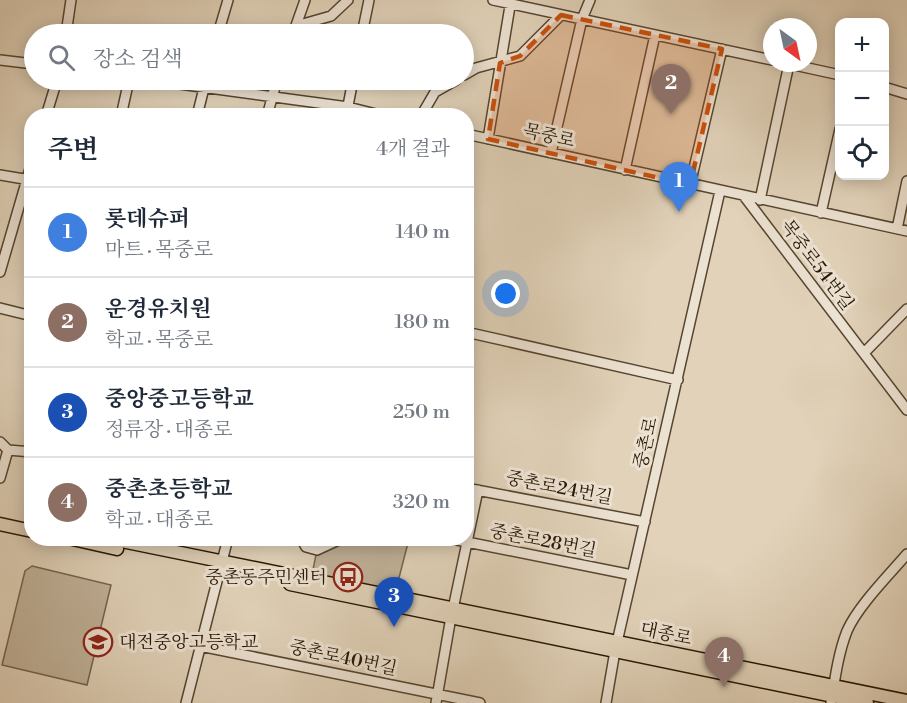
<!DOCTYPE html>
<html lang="ko">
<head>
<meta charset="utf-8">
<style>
  :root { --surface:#fff; --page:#f6f6f7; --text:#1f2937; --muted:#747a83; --line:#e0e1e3; --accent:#7c3aed }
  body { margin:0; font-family:"Libre Bodoni","Noto Serif KR",serif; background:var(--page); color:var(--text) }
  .controls { position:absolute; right:18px; top:18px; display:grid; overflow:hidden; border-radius:12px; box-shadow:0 3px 15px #0003 }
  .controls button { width:54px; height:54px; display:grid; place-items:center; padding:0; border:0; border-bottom:2px solid var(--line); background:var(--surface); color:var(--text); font:30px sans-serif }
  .compass { position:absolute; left:763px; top:18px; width:54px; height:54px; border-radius:50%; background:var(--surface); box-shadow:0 3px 15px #0003; rotate:147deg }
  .you { position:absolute; left:506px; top:294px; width:21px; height:21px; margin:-15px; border:4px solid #fff; border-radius:50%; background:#1a73e8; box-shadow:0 0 0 9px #1a73e833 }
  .badge { display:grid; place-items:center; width:39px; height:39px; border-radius:50%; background:var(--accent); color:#fff; font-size:20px; font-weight:700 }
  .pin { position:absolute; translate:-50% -50px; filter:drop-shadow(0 2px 3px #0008) }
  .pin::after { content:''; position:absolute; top:32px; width:21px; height:18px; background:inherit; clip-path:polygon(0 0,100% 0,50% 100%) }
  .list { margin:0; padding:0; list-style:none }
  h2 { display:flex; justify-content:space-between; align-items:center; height:78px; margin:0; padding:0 24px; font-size:26px }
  h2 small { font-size:20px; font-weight:400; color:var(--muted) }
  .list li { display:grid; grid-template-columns:39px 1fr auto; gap:18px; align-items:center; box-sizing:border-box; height:90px; padding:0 24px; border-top:2px solid var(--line) }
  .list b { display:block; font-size:22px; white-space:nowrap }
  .list p { margin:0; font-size:20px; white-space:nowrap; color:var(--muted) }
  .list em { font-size:20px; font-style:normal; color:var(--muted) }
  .icon { flex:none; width:33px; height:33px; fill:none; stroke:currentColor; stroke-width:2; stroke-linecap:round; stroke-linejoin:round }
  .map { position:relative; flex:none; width:907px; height:703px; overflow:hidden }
  .search { position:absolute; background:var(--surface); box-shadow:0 3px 15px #0003; left:24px; top:24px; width:450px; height:66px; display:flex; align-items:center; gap:15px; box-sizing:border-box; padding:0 21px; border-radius:33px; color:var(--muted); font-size:22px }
  .panel { position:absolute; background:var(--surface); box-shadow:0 3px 15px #0003; left:24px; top:108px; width:450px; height:438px; border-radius:24px }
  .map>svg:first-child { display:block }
  .green { fill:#c1b29a; stroke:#74644e; stroke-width:1.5 }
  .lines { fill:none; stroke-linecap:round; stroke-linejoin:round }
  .minor-casing { stroke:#564530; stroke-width:12 }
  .major-casing { stroke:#271603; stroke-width:15 }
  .minor { stroke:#ece2d2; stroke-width:9 }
  .major { stroke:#e1d2b9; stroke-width:12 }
  .marked { fill:#cb4f0b; fill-opacity:0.2; stroke:#cb4f0b; stroke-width:4.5; stroke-dasharray:12 8; stroke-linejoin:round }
  .labels { text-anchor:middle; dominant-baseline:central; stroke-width:6; stroke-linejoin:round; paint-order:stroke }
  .street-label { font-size:18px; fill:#271603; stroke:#ece2d2 }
  .poi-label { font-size:18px; fill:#271603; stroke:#ece2d2; text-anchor:end }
</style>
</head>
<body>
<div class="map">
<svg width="907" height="703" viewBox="0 0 907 703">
  <rect width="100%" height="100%" fill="#e1d2b9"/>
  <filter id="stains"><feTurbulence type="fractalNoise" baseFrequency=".00333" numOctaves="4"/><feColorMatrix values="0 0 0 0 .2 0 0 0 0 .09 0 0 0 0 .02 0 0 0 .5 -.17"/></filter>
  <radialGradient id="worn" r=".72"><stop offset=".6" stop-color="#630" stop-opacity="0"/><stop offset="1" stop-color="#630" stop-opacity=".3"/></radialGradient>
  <!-- green -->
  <path class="green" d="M343,539H409L393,601L310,584L317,550Z
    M32,566L111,585L87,685L2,665L25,571Z"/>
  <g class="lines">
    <!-- minor casing -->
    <g class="minor-casing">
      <path id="minor" d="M493,0L772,60
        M296,26L331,16L348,0
        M66,34L71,0
        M218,34L228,0
        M293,34L305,0
        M362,34L369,0
        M0,60L34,64
        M785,63L840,75
        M464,75L476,68L520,56L561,15
        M150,80L348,107L384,116
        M884,87L907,94
        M46,116L57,80
        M121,116L129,80
        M197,116L206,80
        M267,116L277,80
        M346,116L353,80
        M421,116L435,92L456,80
        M466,134L907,231
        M488,139L511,0
        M551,153L582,19L590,0
        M625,170L655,35
        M0,175L30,180
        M690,185L722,49
        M744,196L907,410
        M760,200L789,64
        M821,213L840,129
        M897,229L907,181
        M0,272L32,162
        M0,308L32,316
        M466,332L678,380
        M864,353L907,309
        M0,442L8,450L32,452
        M0,478L8,450
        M466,488L645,522
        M301,538L306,547L317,550L343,538
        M447,538L632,575
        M453,609L478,490
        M200,646L480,703
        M186,703L228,538
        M436,703L451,617
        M606,703L615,651L720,191
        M831,703C835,679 838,654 847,631C858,606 889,575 907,554"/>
    </g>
    <!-- major casing -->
    <g class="major-casing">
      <path id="major" d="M0,524L32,531
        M68,538L117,549
        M107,538L907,701
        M290,584L867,703"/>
    </g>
    <!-- minor -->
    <use href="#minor" class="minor"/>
    <!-- major -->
    <use href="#major" class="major"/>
  </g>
  <!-- marked area -->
  <path class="marked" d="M561,15L722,49L690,185L488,139L500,63L520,56Z"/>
  <!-- icons -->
  <defs>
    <g id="bus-ring" transform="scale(1.5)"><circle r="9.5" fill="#ece2d2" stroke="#8f2418" stroke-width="1.5"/><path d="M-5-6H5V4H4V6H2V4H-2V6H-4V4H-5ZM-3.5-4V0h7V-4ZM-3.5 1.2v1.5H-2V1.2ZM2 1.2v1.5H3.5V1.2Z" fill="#8f2418"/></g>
    <g id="school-ring" transform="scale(1.5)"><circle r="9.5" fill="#ece2d2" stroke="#8f2418" stroke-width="1.5"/><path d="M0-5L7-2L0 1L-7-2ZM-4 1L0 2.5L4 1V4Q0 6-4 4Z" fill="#8f2418"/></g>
  </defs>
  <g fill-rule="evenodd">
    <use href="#bus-ring" x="348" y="577"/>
    <use href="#school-ring" x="98" y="642"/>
  </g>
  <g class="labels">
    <!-- street labels -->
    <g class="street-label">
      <text transform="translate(549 136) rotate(13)">목중로</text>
      <text transform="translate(817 265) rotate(53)">목중로54번길</text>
      <text transform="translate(646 443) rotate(-77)">중촌로</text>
      <text transform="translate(559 488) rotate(11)">중촌로24번길</text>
      <text transform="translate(543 541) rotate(11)">중촌로28번길</text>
      <text transform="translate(666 634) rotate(12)">대종로</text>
      <text transform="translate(343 658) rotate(12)">중촌로40번길</text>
    </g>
    <!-- poi labels -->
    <g class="poi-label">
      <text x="327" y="577">중촌동주민센터</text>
      <text x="119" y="642" text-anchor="start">대전중앙고등학교</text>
    </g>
  </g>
  <rect width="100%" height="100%" filter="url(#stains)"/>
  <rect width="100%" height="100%" fill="url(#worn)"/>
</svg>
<div class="controls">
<button>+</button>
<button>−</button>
<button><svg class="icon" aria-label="locate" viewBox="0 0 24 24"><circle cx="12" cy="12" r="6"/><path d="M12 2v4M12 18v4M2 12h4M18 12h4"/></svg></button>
</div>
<svg class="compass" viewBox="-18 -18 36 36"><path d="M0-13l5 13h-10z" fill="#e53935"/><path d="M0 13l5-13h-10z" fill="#747a83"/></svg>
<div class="you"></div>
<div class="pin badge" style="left:679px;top:212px;background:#3f7fe0">1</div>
<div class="pin badge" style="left:671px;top:114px;background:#8d6e63">2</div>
<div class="pin badge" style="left:394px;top:627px;background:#1a4fb4">3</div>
<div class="pin badge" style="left:724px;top:687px;background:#8d6e63">4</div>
<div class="search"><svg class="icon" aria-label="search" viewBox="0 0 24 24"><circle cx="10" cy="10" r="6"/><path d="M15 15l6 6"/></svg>장소 검색</div>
<section class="panel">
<h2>주변<small>4개 결과</small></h2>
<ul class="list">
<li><span class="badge" style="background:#3f7fe0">1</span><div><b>롯데슈퍼</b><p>마트 · 목중로</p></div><em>140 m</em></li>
<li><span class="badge" style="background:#8d6e63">2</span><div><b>운경유치원</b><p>학교 · 목중로</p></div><em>180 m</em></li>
<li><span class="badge" style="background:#1a4fb4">3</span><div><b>중앙중고등학교</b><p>정류장 · 대종로</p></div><em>250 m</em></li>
<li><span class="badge" style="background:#8d6e63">4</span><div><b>중촌초등학교</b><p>학교 · 대종로</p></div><em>320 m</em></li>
</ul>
</section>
</div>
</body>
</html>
